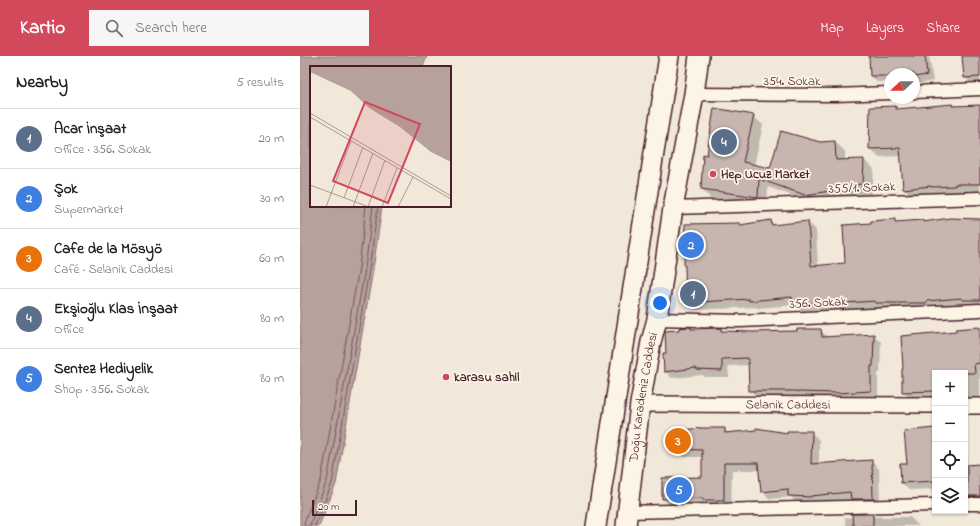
<!DOCTYPE html>
<html lang="en">
<head>
<meta charset="utf-8">
<style>
  :root { --surface:#fff; --page:#f6f6f6; --text:#202124; --muted:#757577; --line:#e0e0e0; --accent:#d1495b }
  body { margin:0; font-family:"Indie Flower",sans-serif; background:var(--page); color:var(--text) }
  .controls { position:absolute; right:12px; bottom:12px; display:grid; overflow:hidden; border-radius:0px; box-shadow:0 1px 3px #0004 }
  .controls button { width:36px; height:36px; display:grid; place-items:center; padding:0; border:0; border-bottom:1px solid var(--line); background:var(--surface); color:var(--text); font:20px sans-serif }
  .compass { position:absolute; left:584px; top:12px; width:36px; height:36px; border-radius:50%; background:var(--surface); box-shadow:0 1px 3px #0004; rotate:248deg }
  .scale { position:absolute; left:12px; bottom:10px; width:45px; box-sizing:border-box; padding-left:4px; border:2px solid #4a1f2b; border-top:0; font-size:11px; line-height:14px; white-space:nowrap; color:#4a1f2b; -webkit-text-stroke:3px #fcf5e5; paint-order:stroke }
  .you { position:absolute; left:360px; top:247px; width:14px; height:14px; margin:-10px; border:3px solid #fff; border-radius:50%; background:#1a73e8; box-shadow:0 0 0 6px #1a73e833 }
  .badge { display:grid; place-items:center; width:26px; height:26px; border-radius:50%; background:var(--accent); color:#fff; font-size:13px; font-weight:700 }
  .pin { position:absolute; translate:-50% -50%; border:2px solid #fff; box-shadow:0 1px 4px #0006 }
  .list { margin:0; padding:0; list-style:none }
  h2 { display:flex; justify-content:space-between; align-items:center; height:52px; margin:0; padding:0 16px; font-size:17px }
  h2 small { font-size:13px; font-weight:400; color:var(--muted) }
  .list li { display:grid; grid-template-columns:26px 1fr auto; gap:12px; align-items:center; box-sizing:border-box; height:60px; padding:0 16px; border-top:1px solid var(--line) }
  .list b { display:block; font-size:15px; white-space:nowrap }
  .list p { margin:0; font-size:13px; white-space:nowrap; color:var(--muted) }
  .list em { font-size:13px; font-style:normal; color:var(--muted) }
  .icon { flex:none; width:22px; height:22px; fill:none; stroke:currentColor; stroke-width:2; stroke-linecap:round; stroke-linejoin:round }
  .map { position:relative; flex:none; width:680px; height:470px; overflow:hidden }
  header { display:flex; align-items:center; gap:24px; box-sizing:border-box; height:56px; padding:0 20px; background:var(--accent); color:#fff }
  header strong { font-size:19px }
  nav { display:flex; gap:22px; margin-inline-start:auto; font-size:14px }
  .search { width:280px; height:36px; background:var(--page); display:flex; align-items:center; gap:10px; box-sizing:border-box; padding:0 14px; border-radius:0px; color:var(--muted); font-size:15px }
  main { display:flex }
  aside { flex:1; background:var(--surface) }
  .map>svg:first-child { display:block }
  .water { fill:#b6a19c; stroke:#8b6d6f }
  .shadow { fill:#0003 }
  .lines { fill:none; stroke-linecap:round; stroke-linejoin:round }
  .shore { stroke:#755358; stroke-width:1 }
  .building { fill:#c7b6af; stroke:#4a1f2b }
  .minor-casing { stroke:#4a1f2b; stroke-width:15 }
  .tertiary-casing { stroke:#4a1f2b; stroke-width:18 }
  .primary-casing { stroke:#4a1f2b; stroke-width:22 }
  .minor { stroke:#fcf5e5; stroke-width:12 }
  .tertiary { stroke:#fcf5e5; stroke-width:15 }
  .primary { stroke:#fcf5e5; stroke-width:19 }
  .poi-dot { fill:#d1495b; stroke:#fcf5e5; stroke-width:1.5 }
  .labels { text-anchor:middle; dominant-baseline:central; stroke-width:3.5; stroke-linejoin:round; paint-order:stroke }
  .street-label { font-size:13px; fill:#4a1f2b; stroke:#fcf5e5 }
  .poi-label { font-size:13px; font-weight:bold; fill:#4a1f2b; stroke:#fcf5e5; text-anchor:start }
  .inset-road { fill:none; stroke:#ae9894; stroke-width:1 }
  .view { fill:#d1495b; fill-opacity:0.15; stroke:#d1495b; stroke-width:2 }
  .inset-edge { fill:none; stroke:#4a1f2b; stroke-width:2 }
</style>
</head>
<body>
<header>
<strong>Kartio</strong>
<div class="search"><svg class="icon" aria-label="search" viewBox="0 0 24 24"><circle cx="10" cy="10" r="6"/><path d="M15 15l6 6"/></svg>Search here</div>
<nav><a>Map</a><a>Layers</a><a>Share</a></nav>
</header>
<main>
<aside>
<h2>Nearby<small>5 results</small></h2>
<ul class="list">
<li><span class="badge" style="background:#5c6f8a">1</span><div><b>Acar İnşaat</b><p>Office · 356. Sokak</p></div><em>20 m</em></li>
<li><span class="badge" style="background:#3f7fe0">2</span><div><b>Şok</b><p>Supermarket</p></div><em>30 m</em></li>
<li><span class="badge" style="background:#e8710a">3</span><div><b>Cafe de la Mösyö</b><p>Café · Selanik Caddesi</p></div><em>60 m</em></li>
<li><span class="badge" style="background:#5c6f8a">4</span><div><b>Ekşioğlu Klas İnşaat</b><p>Office</p></div><em>80 m</em></li>
<li><span class="badge" style="background:#3f7fe0">5</span><div><b>Sentez Hediyelik</b><p>Shop · 356. Sokak</p></div><em>80 m</em></li>
</ul>
</aside>
<div class="map">
<svg width="680" height="470" viewBox="0 0 680 470">
  <rect width="100%" height="100%" fill="#f1e8da"/>
  <filter id="ink" filterUnits="userSpaceOnUse"><feTurbulence type="fractalNoise" baseFrequency=".025" numOctaves="2"/><feDisplacementMap in="SourceGraphic" scale="8" xChannelSelector="R" yChannelSelector="G"/><feConvolveMatrix kernelMatrix="1 2 1 2 8 2 1 2 1" color-interpolation-filters="sRGB"/></filter>
  <g filter="url(#ink)">
    <!-- water -->
    <path class="water" d="M0,0H127L123,11H11V150H82L73,214L36,428L19,470H0Z"/>
    <!-- shadow -->
    <path class="shadow" d="M570,0H629L633,25L615,28L614,18H590V26H577L571,20Z
      M664,0H680V27L671,28L665,21Z
      M652,49L654,51L680,50V137L663,136V138L612,141L604,132L602,100L578,101L570,92L595,51L599,54Z
      M453,60L463,69L454,110L470,113L520,87L535,86L545,95V105L564,104L574,113L572,138L545,139V143L515,148L468,131L467,150L411,143L402,133L408,100Z
      M594,164L597,167L623,165L624,166L680,165V252L555,254L554,253L501,255L495,249L457,252L456,251L395,254L387,246L440,168L442,170L471,166L475,170L508,166L516,174L518,210L546,208Z
      M391,272L392,274L421,273L424,276L452,277L521,274L528,282L574,279L581,286L580,317H578V341L546,343L457,341L450,334L449,309L428,310L429,321H405L403,319L372,322L365,315L367,298Z
      M680,272V343H665V317H635V344H612L603,335L657,276Z
      M424,373L429,378H488L511,376L519,384V409L572,405L579,413L580,450L560,451L553,444L519,447L497,448L491,441L470,443L462,435L460,414H432L431,451L371,450L363,442L403,422V401H384L376,393Z
      M635,373V440L633,438V433L609,434L602,427L608,409Z
      M665,380L667,381V410L680,409V447L665,444Z
      M573,459L575,461H610L619,470H546L545,462Z"/>
    <g class="lines">
      <!-- shore -->
      <path class="shore" d="M4,470L5,464L21,424L59,212L66,150
        M10,470L11,466L27,425L65,213L73,150
        M15,470L32,427L69,214L78,150"/>
    </g>
    <!-- building -->
    <path class="building" d="M569,0H625L627,19L614,21V18H590V20H570Z
      M662,0H680V21L664,22Z
      M653,48L652,50L680,49V128H655V130L631,131V130L603,133L600,92L569,93L570,51L596,50V53Z
      M414,52L454,59L443,106L470,112L481,75L520,86L535,85L536,104L564,103L563,128L536,130V134L505,139L459,123L458,141L401,133L403,98L407,99Z
      M650,162L680,163V244H662V242L627,245V247H575V245L546,247V245L492,248V241L449,245V243L386,247L385,210H384L385,168L440,167V169L471,164L472,169L508,165L511,210L545,207L543,169L571,167V165L595,163V166L623,164V166Z
      M389,271H391V273L421,272V275L452,276L497,275V273H521L522,281L574,278L573,310H571V335L539,337L497,336L496,335H449L448,302L422,303V315L397,314L396,312L364,316L363,297H366L365,275L379,274V272Z
      M680,271V307L674,308L675,317H635V335L602,336V313H603L601,280L656,275V273Z
      M401,372H425V377L456,374V372L487,377V375H512L511,408L572,404L573,443H551L550,436L511,440V441L488,440V433L461,436L458,407H424V444H403V442L362,443V422L402,421V394L375,393L373,375Z
      M635,372V425L601,427L600,408H607L604,375Z
      M680,408V440H667V409Z
      M552,458H573V470H553Z"/>
    <g class="lines">
      <!-- minor casing -->
      <g class="minor-casing">
        <path id="minor" d="M614,36L680,33
          M394,38L535,39L590,37
          M373,152L680,142
          M357,263L440,265L680,254
          M665,448H680
          M327,456L635,449"/>
      </g>
      <!-- tertiary casing -->
      <g class="tertiary-casing">
        <g id="tertiary">
          <path id="s1" d="M340,348L635,349"/>
          <path d="M665,350H680"/>
        </g>
      </g>
      <!-- primary casing -->
      <g class="primary-casing">
        <g id="primary">
          <path d="M296,470L369,0"/>
          <path id="s2" d="M326,470L340,348L351,286L357,263L373,152L394,38L399,0"/>
        </g>
      </g>
      <!-- minor -->
      <use href="#minor" class="minor"/>
      <!-- tertiary -->
      <use href="#tertiary" class="tertiary"/>
      <!-- primary -->
      <use href="#primary" class="primary"/>
    </g>
  </g>
  <!-- markers -->
  <g class="poi-dot">
    <circle cx="413" cy="118" r="4"/>
    <circle cx="146" cy="321" r="4"/>
  </g>
  <g class="labels">
    <!-- street labels -->
    <g class="street-label">
      <text x="492" y="25">354. Sokak</text>
      <text transform="translate(562 132) rotate(-2)">355/1. Sokak</text>
      <text transform="translate(518 247) rotate(-3)">356. Sokak</text>
      <text stroke="none"><textPath href="#s2" startOffset="130">Doğu Karadeniz Caddesi</textPath></text>
      <text stroke="none"><textPath href="#s1" startOffset="148">Selanik Caddesi</textPath></text>
    </g>
    <!-- poi labels -->
    <g class="poi-label">
      <text x="421" y="118">Hep Ucuz Market</text>
      <text x="154" y="321">karasu sahil</text>
    </g>
  </g>
  <!-- overview -->
  <g transform="translate(10 10)">
    <rect width="141" height="141" fill="#f1e8da"/>
    <path d="M0,0H141V96L121,86L90,61L59,42L41,25L0,6Z" fill="#b6a19c"/>
    <path class="inset-road" d="M0,47L141,130M0,51L141,133M0,119L59,141M34,132L53,81M16,141L41,75M43,141L63,87M58,141L75,94M72,141L87,102M88,141L103,111"/>
    <path class="view" d="M55,36L110,58L78,137L23,115Z"/>
    <rect width="141" height="141" class="inset-edge"/>
  </g>
</svg>
<div class="controls">
<button>+</button>
<button>−</button>
<button><svg class="icon" aria-label="locate" viewBox="0 0 24 24"><circle cx="12" cy="12" r="6"/><path d="M12 2v4M12 18v4M2 12h4M18 12h4"/></svg></button>
<button><svg class="icon" aria-label="layers" viewBox="0 0 24 24"><path d="M12 4l9 5-9 5-9-5zM3 14l9 5 9-5"/></svg></button>
</div>
<svg class="compass" viewBox="-18 -18 36 36"><path d="M0-13l5 13h-10z" fill="#e53935"/><path d="M0 13l5-13h-10z" fill="#757577"/></svg>
<div class="scale">20 m</div>
<div class="you"></div>
<div class="pin badge" style="left:393px;top:238px;background:#5c6f8a">1</div>
<div class="pin badge" style="left:391px;top:189px;background:#3f7fe0">2</div>
<div class="pin badge" style="left:378px;top:385px;background:#e8710a">3</div>
<div class="pin badge" style="left:424px;top:86px;background:#5c6f8a">4</div>
<div class="pin badge" style="left:379px;top:434px;background:#3f7fe0">5</div>
</div>
</main>
</body>
</html>
